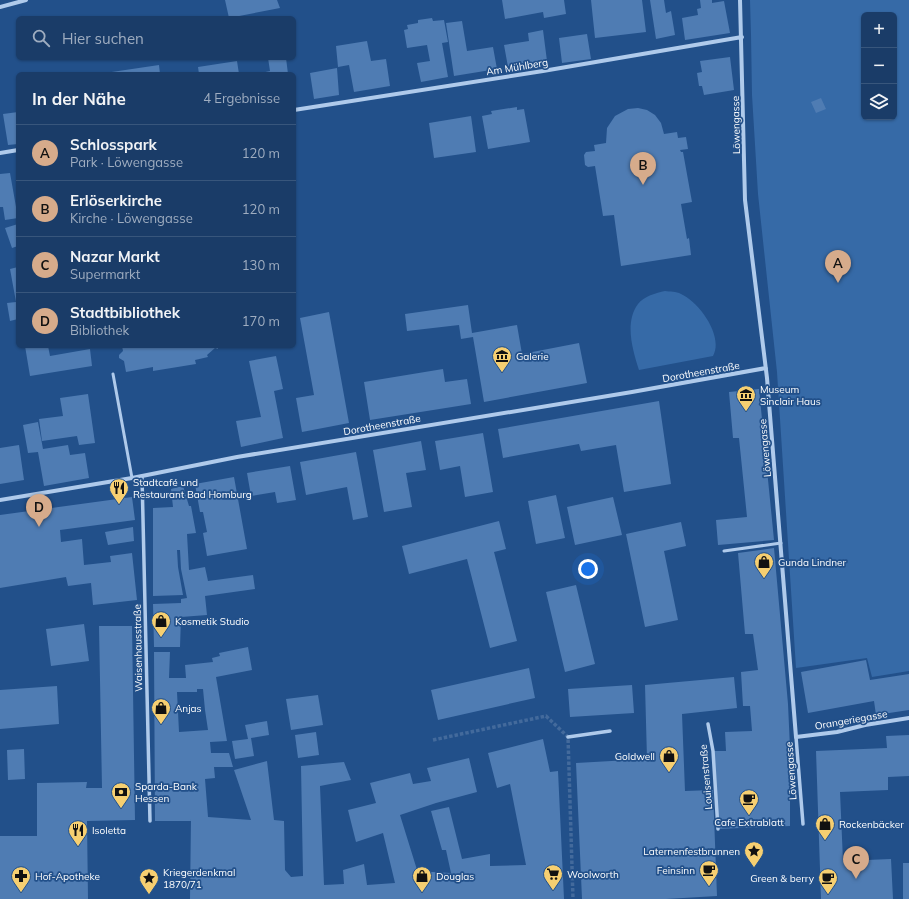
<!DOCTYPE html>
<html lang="de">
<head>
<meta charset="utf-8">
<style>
  :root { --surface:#1a3c68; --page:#274771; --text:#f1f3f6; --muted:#9fadc0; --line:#38567c; --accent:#d6ab8b }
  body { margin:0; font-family:Mulish,sans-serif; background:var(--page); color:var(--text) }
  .controls { position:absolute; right:12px; top:12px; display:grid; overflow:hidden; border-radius:6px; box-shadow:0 1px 3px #0004 }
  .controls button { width:36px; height:36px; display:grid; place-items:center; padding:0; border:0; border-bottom:1px solid var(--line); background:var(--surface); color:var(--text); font:20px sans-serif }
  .you { position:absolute; left:588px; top:569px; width:14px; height:14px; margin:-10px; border:3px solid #fff; border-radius:50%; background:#1a73e8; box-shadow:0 0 0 6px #1a73e833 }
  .badge { display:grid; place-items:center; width:26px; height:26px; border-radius:50%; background:var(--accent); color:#111; font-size:13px; font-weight:700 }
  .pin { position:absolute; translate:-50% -33px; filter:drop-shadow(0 1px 2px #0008) }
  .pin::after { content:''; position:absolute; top:21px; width:14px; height:12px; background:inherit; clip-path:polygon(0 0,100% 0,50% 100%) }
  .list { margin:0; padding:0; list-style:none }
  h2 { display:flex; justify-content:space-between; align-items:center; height:52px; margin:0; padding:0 16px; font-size:17px }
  h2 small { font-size:13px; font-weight:400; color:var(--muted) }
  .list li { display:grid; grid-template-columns:26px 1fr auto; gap:12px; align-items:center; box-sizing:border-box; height:56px; padding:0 16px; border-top:1px solid var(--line) }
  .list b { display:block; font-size:15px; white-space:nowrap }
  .list p { margin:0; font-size:13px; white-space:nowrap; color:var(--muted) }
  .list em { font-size:13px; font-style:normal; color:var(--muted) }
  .icon { flex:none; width:22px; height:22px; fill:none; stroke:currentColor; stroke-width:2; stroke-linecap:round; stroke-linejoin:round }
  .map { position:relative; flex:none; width:909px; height:899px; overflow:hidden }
  .search { position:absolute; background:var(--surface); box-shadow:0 1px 3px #0004; left:16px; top:16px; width:280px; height:44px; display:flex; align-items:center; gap:10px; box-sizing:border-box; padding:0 14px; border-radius:6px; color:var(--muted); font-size:15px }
  .panel { position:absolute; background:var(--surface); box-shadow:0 1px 3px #0004; left:16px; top:72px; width:280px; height:276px; border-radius:6px }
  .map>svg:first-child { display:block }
  .green { fill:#366aa7; fill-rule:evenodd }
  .building { fill:#4f7cb3; fill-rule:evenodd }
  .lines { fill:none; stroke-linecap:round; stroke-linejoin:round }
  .pedestrian-tunnel { stroke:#436a9c; stroke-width:3.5; stroke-dasharray:3.5 2; stroke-linecap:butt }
  .service { stroke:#afcaeb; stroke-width:3 }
  .pedestrian { stroke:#afcaeb; stroke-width:3.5 }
  .minor { stroke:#afcaeb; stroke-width:4 }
  .labels { text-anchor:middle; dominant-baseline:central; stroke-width:3.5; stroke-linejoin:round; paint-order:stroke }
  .street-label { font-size:10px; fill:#fff; stroke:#22508a }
  .poi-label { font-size:10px; fill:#fff; stroke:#22508a; text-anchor:start }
</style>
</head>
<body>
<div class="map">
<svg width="909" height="899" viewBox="0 0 909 899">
  <rect width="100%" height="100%" fill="#22508a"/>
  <!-- green -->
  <path class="green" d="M750,0H909V671L872,677L867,658L796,668L777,372L758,194L752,95L751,35ZM864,15H894V117H864Z
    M665,291C670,292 676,291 681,294C699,302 724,336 713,356L639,370C633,351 624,323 638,304C644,296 656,293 665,291Z"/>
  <!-- building -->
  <path class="building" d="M225,0H277L280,8L229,18Z
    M502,0H564L566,14L544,18L543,12L505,19Z
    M591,0H642L646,32L595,38Z
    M650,0H664L666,13L671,11L675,35L656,39Z
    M700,0H712V3L724,1L730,33L685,40L682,18L698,15L697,9L701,8Z
    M432,18L433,21L444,20L448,42L442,43L448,77L421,82L417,63L430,61L427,45L407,48L404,30L408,29L407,25L418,23V20Z
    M462,21L467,51L493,47L497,69L454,76L446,23Z
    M543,30L547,61L508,67L504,45L529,41L528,33Z
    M587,34L591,59L562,63L559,38Z
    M367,41L371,61L386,59L390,86L354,92L349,65L338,67L336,46Z
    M730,57L734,90L704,95L702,86H699L697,73L702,72L700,61Z
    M268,58H286L288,74H256L270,71Z
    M237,61L239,74H199L198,67Z
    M159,65L160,74H105V73Z
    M337,68L339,95L314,99L310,73Z
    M821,98L826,109L816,113L811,102Z
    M517,107V110L524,109L530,142L488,149L482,116L492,114L491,111Z
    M638,108L647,110L655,115L661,123L664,134L677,132L678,138L686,137L688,149L680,150L681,152H683L692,202L681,204L687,239L689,238L691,255L621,266L614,215L603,216L595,166L588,167L585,165L584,155L586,152L595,151L594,145L606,143L607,128L615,116L628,109Z
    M18,112V144L8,145L3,114Z
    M471,116L476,152L434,158L429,123Z
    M10,173L18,218L5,220L3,207H0V174Z
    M18,224V246L12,248L5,228Z
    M18,267V319L10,321L7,303L16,302L10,269Z
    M468,305L472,333L517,325L522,354L579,343L587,383L484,402L473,337L461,339L459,325L407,331L405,314Z
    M329,312L349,423L302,432L296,398L314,395L300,318Z
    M25,346H48L50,356L90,349L92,366L30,376Z
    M122,346H216L218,347V349L215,348L207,355L208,357L195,360L196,364L153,371V367L126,372L124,361L119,358V355L123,351Z
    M276,356L283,389L274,391L283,438L241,447L236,421L261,417L249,361Z
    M443,369L445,382L467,379L471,404L370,420L364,382Z
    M759,389L774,540L718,545L716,520L747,517L739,438H733L729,392Z
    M88,394L95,443L79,445L77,436L42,441L39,419L63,416L60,398Z
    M659,401L671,484L624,492L616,445L581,451L579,444L503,458L498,429Z
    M38,422L43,449L68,445L70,455L85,453L89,478L44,486L38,452L28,453L23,425Z
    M483,433L493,492L465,497L460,466L440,470L435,441Z
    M421,441L426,470L406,473L412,507L384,512L373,450Z
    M19,445L24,480L0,484V448Z
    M356,452L368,517L353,520L347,487L306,495L300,462Z
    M290,466L296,500L277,503L275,492L251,496L247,473Z
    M234,477L247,549L207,556L203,533L207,532L203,512H200L195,484Z
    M183,486L189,506H191L196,533L187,534L189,570L205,567L208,581L253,575L255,589L205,596L207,615L181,617L180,647H154L153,604L181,603V599L187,598L181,569L180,550H177L178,567L183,595L153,596V508L173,507L171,489Z
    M556,495L565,538L536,544L528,501Z
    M132,497L135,520L60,530L61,542L82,539L84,565L111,562L110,556L132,553L137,600L93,605L91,583L68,586L66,577L0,588V515Z
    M613,497L622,535L575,545L567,507Z
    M499,521L506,549L494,552L517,641L490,648L467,559L409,574L402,546Z
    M681,522L686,546L664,551L678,620L645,627L626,534Z
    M133,527L134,541L108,545L105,532Z
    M774,548L788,704L790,748V826L718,829L713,751H726L725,732L752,731L750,706H743L741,672L758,670L753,634H745L738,553Z
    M576,585L595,664L565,672L546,592Z
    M84,624L89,661L51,666L46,629Z
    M99,626H132L135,820L87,821L88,899H0V836H37V783L87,782L86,788H102Z
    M248,647L252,670L216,677L227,741L210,742L211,753H229L233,767H214L215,778L205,779L208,817L251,820L234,770L267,761L274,820L284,821L285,870L291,877L303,876L301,766L344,762L351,780L320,786L324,885L344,884L343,870L364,864L367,885L395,883L383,833L356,842L348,810L376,803L370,783L410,773L413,784L431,781L427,768L469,758L477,792L436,803L400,815L418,873L433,872L451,873L446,850H442L431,811L449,807L462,859L490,854V866L526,865L510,784L497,788L488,753L543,739L550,772L558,771L564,899H190L191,817V821H155L154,652H170L169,678H186L185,665L213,662L212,658L220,656L219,653ZM197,689H203L205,710L208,730L179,732L177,692H197Z
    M866,660L870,680L909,674V710L876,715L874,701L808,713L801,672Z
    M529,668L535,698L438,720L431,690Z
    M734,677L737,708L682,714L685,791L713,790L717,896L666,899H582L576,763L647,759L645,685Z
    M632,685L634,713L570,717L568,689Z
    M57,686L59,724L0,729V690Z
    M318,695L323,725L291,730L286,699Z
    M267,721L269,735L251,738L254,756L235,759L232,741L248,739L245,725Z
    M316,732L319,755L298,758L295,735Z
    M909,735V776L888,777V790L840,792L843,861L891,859L893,899H821L816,751L887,748L886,736Z
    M24,749L25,779L8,780L7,750Z
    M903,863H909V899H903Z"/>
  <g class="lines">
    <!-- pedestrian-tunnel -->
    <path class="pedestrian-tunnel" d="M433,740L546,716L568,737L573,899"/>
    <!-- service -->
    <path class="service" d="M113,374L132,478
      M724,551L781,543"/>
    <!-- pedestrian -->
    <path class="pedestrian" d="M142,476L150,821
      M708,724L713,751L718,829
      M568,737L610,731
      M796,737L803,824"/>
    <!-- minor -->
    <path class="minor" d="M740,0L745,200L767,378L796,737L837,732L865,725L909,718
      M0,7L26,0
      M294,110L543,71L742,37
      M0,153L18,150
      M0,500L132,478L237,457L632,392L766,368"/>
  </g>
  <!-- icons -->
  <defs>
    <g id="museum-pin" transform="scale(1)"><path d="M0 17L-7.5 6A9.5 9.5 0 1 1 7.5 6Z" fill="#f6cf71" stroke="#22508a"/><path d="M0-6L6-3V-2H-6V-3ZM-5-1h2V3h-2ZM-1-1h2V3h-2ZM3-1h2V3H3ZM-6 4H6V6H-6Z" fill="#111"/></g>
    <g id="restaurant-pin" transform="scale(1)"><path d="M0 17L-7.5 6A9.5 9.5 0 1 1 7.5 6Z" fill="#f6cf71" stroke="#22508a"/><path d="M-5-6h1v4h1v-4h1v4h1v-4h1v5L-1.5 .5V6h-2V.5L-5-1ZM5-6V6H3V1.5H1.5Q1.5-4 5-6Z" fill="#111"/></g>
    <g id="shop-pin" transform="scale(1)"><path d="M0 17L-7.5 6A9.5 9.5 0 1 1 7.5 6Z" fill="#f6cf71" stroke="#22508a"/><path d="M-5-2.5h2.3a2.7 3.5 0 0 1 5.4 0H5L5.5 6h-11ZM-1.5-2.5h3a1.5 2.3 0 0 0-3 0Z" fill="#111"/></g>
    <g id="bank-pin" transform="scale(1)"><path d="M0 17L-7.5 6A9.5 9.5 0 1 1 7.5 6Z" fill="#f6cf71" stroke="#22508a"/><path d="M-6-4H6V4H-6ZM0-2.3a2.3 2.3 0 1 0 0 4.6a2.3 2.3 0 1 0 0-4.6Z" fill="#111"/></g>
    <g id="cafe-pin" transform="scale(1)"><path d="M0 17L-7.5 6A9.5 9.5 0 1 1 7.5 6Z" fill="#f6cf71" stroke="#22508a"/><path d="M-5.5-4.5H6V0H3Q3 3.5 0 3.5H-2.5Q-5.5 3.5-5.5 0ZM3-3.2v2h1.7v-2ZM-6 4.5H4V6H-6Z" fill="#111"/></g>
    <g id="sight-pin" transform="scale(1)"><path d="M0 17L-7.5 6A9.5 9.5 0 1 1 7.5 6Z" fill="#f6cf71" stroke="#22508a"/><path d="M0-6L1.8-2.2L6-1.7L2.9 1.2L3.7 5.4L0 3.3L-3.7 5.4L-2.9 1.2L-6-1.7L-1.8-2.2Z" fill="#111"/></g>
    <g id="supermarket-pin" transform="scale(1)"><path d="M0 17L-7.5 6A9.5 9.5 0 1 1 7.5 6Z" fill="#f6cf71" stroke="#22508a"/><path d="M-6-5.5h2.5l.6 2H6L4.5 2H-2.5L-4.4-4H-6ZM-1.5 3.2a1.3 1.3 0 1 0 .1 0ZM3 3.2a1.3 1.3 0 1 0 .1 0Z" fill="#111"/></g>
    <g id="pharmacy-pin" transform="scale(1)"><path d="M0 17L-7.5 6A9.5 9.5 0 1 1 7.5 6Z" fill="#f6cf71" stroke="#22508a"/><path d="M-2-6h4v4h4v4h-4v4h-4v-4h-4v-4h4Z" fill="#111"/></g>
  </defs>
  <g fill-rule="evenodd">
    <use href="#museum-pin" x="502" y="356"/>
    <use href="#museum-pin" x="746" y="395"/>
    <use href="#restaurant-pin" x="119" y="488"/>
    <use href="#shop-pin" x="764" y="562"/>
    <use href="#shop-pin" x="161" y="621"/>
    <use href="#shop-pin" x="161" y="708"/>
    <use href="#shop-pin" x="669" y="756"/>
    <use href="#bank-pin" x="121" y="792"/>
    <use href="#cafe-pin" x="749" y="799"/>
    <use href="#shop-pin" x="825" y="824"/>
    <use href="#restaurant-pin" x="78" y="830"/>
    <use href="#sight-pin" x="754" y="851"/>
    <use href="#cafe-pin" x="709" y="870"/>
    <use href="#supermarket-pin" x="553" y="874"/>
    <use href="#pharmacy-pin" x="21" y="876"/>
    <use href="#shop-pin" x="422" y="876"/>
    <use href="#sight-pin" x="149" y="878"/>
    <use href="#cafe-pin" x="828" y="878"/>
  </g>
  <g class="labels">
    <!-- street labels -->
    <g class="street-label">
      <text transform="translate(517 67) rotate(-9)">Am Mühlberg</text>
      <text transform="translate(736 125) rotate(-91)">Löwengasse</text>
      <text transform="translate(701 372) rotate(-10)">Dorotheenstraße</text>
      <text transform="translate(382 425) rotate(-10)">Dorotheenstraße</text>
      <text transform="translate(765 448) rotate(-95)">Löwengasse</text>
      <text transform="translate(138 648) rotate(-91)">Waisenhausstraße</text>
      <text transform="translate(851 720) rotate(-10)">Orangeriegasse</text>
      <text transform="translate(791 771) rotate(-94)">Löwengasse</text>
      <text transform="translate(706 777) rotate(-95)">Louisenstraße</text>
    </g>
    <!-- poi labels -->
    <g class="poi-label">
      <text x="516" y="356">Galerie</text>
      <text x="760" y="389">Museum<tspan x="760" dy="12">Sinclair Haus</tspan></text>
      <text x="133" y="482">Stadtcafé und<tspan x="133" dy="12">Restaurant Bad Homburg</tspan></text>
      <text x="778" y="562">Gunda Lindner</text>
      <text x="175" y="621">Kosmetik Studio</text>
      <text x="175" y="708">Anjas</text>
      <text x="655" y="756" text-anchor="end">Goldwell</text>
      <text x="135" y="786">Sparda-Bank<tspan x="135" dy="12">Hessen</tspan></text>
      <text x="749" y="822" text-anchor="middle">Cafe Extrablatt</text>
      <text x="839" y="824">Rockenbäcker</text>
      <text x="92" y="830">Isoletta</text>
      <text x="740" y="851" text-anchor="end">Laternenfestbrunnen</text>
      <text x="695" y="870" text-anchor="end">Feinsinn</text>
      <text x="163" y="872">Kriegerdenkmal<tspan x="163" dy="12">1870/71</tspan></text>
      <text x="567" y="874">Woolworth</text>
      <text x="35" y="876">Hof-Apotheke</text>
      <text x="436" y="876">Douglas</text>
      <text x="814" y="878" text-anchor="end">Green &amp; berry</text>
    </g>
  </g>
</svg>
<div class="controls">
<button>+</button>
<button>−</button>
<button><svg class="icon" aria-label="layers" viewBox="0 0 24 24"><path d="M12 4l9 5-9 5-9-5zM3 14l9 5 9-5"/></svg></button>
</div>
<div class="you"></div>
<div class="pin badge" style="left:838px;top:283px">A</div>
<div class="pin badge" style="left:643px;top:185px">B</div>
<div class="pin badge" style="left:856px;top:879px">C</div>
<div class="pin badge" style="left:39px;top:527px">D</div>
<div class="search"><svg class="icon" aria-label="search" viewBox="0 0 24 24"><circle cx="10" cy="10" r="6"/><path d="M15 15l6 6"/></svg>Hier suchen</div>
<section class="panel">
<h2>In der Nähe<small>4 Ergebnisse</small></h2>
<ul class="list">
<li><span class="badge">A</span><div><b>Schlosspark</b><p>Park · Löwengasse</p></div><em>120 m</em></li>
<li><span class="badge">B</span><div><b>Erlöserkirche</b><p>Kirche · Löwengasse</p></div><em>120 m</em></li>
<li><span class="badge">C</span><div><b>Nazar Markt</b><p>Supermarkt</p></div><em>130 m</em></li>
<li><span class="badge">D</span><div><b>Stadtbibliothek</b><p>Bibliothek</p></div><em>170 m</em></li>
</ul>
</section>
</div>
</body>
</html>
